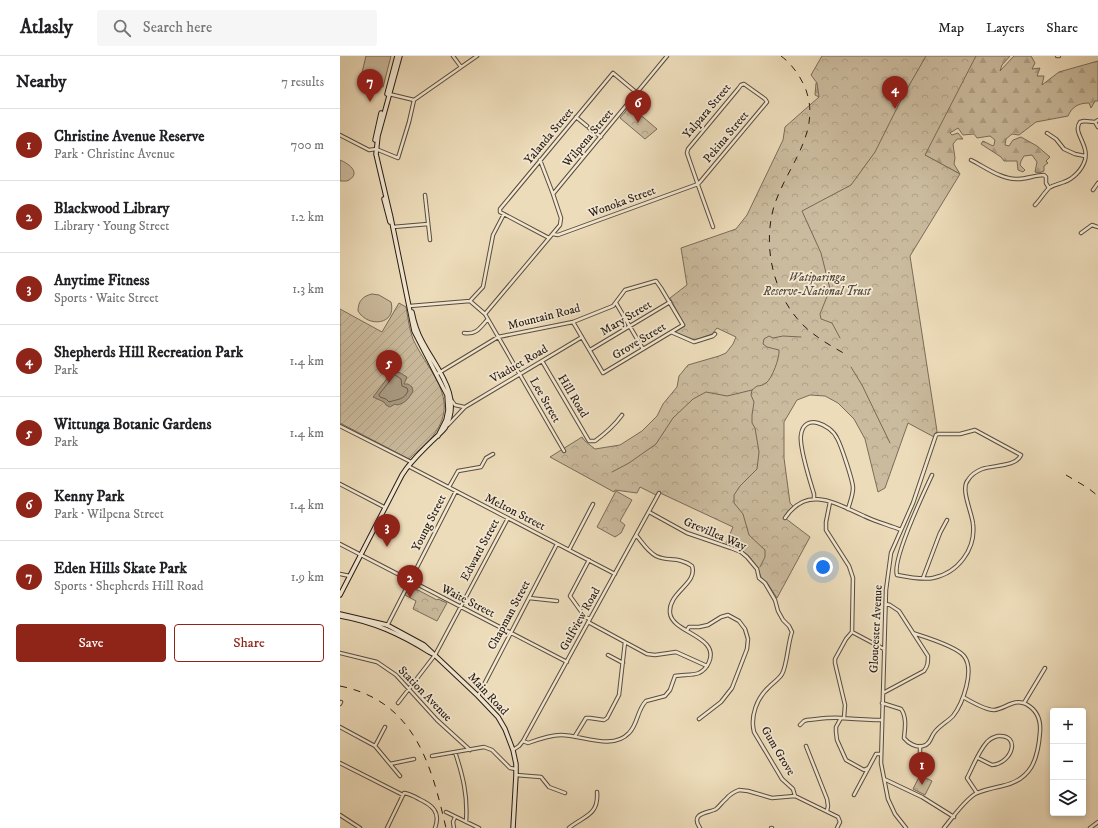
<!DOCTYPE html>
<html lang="en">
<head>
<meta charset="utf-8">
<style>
  :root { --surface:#fff; --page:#f6f6f6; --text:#202124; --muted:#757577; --line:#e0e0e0; --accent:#8f2418 }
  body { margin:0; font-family:"IM FELL DW Pica",serif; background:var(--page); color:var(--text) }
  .controls { position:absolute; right:12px; bottom:12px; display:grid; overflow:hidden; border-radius:4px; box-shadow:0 2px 6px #0003 }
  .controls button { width:36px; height:36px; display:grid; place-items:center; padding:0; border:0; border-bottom:1px solid var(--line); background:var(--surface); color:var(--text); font:20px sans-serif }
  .you { position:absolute; left:483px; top:511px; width:14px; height:14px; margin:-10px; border:3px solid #fff; border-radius:50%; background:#1a73e8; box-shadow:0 0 0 6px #1a73e833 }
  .badge { display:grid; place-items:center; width:26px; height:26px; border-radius:50%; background:var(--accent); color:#fff; font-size:13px; font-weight:700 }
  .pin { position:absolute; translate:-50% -33px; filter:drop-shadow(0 1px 2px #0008) }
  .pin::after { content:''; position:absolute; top:21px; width:14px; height:12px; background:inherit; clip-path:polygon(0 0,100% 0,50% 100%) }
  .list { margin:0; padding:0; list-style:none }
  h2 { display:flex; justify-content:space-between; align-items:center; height:52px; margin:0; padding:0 16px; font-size:17px }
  h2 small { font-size:13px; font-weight:400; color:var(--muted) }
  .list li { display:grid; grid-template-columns:26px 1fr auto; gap:12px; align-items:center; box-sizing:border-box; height:72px; padding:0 16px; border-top:1px solid var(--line) }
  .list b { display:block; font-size:15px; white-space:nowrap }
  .list p { margin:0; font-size:13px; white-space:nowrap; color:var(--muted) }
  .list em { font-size:13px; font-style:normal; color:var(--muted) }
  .actions { display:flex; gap:8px; padding:12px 16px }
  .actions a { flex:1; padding:9px 0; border:1px solid var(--accent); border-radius:4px; text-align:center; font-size:14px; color:var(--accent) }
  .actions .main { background:var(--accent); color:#fff }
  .icon { flex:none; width:22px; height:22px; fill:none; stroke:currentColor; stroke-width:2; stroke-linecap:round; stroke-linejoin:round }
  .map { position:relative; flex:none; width:758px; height:772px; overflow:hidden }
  header { display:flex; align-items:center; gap:24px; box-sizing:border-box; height:56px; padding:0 20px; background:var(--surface); border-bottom:1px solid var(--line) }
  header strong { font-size:19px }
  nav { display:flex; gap:22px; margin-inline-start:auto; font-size:14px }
  .search { width:280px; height:36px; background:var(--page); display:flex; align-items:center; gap:10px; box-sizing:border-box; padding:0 14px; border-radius:4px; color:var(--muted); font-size:15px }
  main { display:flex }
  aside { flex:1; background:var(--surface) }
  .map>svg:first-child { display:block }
  .grass { fill:#cbbb9e; stroke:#796c5a }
  .forest { fill:url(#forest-firs); stroke:#796c5a }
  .park { fill:url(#park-crowns); stroke:#796c5a }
  .garden { fill:url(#garden-furrows); stroke:#796c5a }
  .water { fill:#aa9b82; stroke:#766856 }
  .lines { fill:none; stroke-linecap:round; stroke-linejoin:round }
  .shore { stroke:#685c4c; stroke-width:1 }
  .stream { stroke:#766856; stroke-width:1 }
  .street-casing { stroke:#584c3e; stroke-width:4.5 }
  .secondary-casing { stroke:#271c15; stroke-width:5.5 }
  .street { stroke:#f3e8d2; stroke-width:2.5 }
  .secondary { stroke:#f3e8d2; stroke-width:3.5 }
  .rail { stroke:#271c15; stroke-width:1; stroke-dasharray:7 7; stroke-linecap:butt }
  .labels { text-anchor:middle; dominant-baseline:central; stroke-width:3.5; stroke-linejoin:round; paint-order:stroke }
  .street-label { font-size:12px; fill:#271c15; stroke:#f3e8d2 }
  .park-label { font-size:12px; font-style:italic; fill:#584c3e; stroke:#f3e8d2 }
</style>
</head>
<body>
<header>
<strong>Atlasly</strong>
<div class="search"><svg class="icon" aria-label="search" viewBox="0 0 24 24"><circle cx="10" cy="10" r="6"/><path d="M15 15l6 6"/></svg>Search here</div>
<nav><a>Map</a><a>Layers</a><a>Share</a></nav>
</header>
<main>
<aside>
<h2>Nearby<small>7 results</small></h2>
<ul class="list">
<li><span class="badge">1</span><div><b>Christine Avenue Reserve</b><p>Park · Christine Avenue</p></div><em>700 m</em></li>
<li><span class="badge">2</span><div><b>Blackwood Library</b><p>Library · Young Street</p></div><em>1.2 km</em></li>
<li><span class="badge">3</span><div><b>Anytime Fitness</b><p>Sports · Waite Street</p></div><em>1.3 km</em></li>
<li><span class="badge">4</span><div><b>Shepherds Hill Recreation Park</b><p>Park</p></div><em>1.4 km</em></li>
<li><span class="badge">5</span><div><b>Wittunga Botanic Gardens</b><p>Park</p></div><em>1.4 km</em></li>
<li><span class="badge">6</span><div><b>Kenny Park</b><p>Park · Wilpena Street</p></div><em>1.4 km</em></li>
<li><span class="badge">7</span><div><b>Eden Hills Skate Park</b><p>Sports · Shepherds Hill Road</p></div><em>1.9 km</em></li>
</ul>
<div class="actions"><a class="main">Save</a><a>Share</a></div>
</aside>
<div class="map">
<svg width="758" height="772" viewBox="0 0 758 772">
  <defs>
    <pattern id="forest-firs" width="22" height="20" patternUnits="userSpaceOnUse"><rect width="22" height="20" fill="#cbbb9e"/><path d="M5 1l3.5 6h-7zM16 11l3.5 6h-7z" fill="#aea087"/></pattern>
    <pattern id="park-crowns" width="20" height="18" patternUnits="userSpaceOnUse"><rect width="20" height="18" fill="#cbbb9e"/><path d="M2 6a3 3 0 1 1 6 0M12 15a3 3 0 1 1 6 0" fill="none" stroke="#aea087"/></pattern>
    <pattern id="garden-furrows" width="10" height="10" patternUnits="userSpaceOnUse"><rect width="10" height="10" fill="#cbbb9e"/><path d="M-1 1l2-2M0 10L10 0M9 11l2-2" fill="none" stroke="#aea087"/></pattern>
  </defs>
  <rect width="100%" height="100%" fill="#eddcba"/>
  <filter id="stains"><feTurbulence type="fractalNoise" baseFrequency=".005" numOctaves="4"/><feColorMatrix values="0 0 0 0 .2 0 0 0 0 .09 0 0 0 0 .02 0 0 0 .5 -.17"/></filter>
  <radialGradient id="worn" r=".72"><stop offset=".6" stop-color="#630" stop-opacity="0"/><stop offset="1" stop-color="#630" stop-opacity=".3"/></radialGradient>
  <!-- grass -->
  <path class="grass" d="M26,0H51L43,31L20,25Z
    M0,104C10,108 22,118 7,125H0Z
    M32,238L39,239L51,246C57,269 28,272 18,255C18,245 23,240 32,238Z"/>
  <!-- forest -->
  <path class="forest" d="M558,0H670L662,9L660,15L674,0H691L695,7L692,13L700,12L697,20H704L702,29L719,16L758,5V45H755L751,52L749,47C738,47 732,51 728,60L696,66L679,79L672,78L666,83L665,89L669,90L673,84L681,81L697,90L710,101L706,105L708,107L704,110V115L699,117L695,116L697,106L692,99L684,100L681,105L680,109L685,114L683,116L678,114L677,105H664L661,101L641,88L643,85L653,90L654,89L655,84L650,80L637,82L634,78L623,79L618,72L610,77L612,79L618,77L623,83H617L613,88L615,102L614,108L620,118L585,99L587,95L475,39L476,27Z"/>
  <!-- park -->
  <path class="park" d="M482,0H636L585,99L620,118L570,200L597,375L594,381L568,367L545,432L538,436L525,383L514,363L498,347L485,340L470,339L457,344L444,366V402L450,447L453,450L445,462L470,481L437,542L428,528L421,521L417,511L409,500L401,494L386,487L393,471L318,436L316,439L300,431L297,437L275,434L274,436L210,401L242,381L245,385L255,393L280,389L302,375L317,360L323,348L337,331L339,320L348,309L379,300L386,297L393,288L396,281L377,272L372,278L355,284L335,276L345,270L330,242L347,229L341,192L396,173L407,159L443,84L445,71L479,41L477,27L471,19Z
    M290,50L317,73L305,83L280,62Z
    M276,435L292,444L280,465L285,469L281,477L275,481L257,471Z
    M71,529L73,530L72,531L97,544L98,543L107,547L97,565L73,553L76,545L65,539Z
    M580,719L592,725L585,739L573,733Z"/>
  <!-- garden -->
  <path class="garden" d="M59,247L66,251C68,261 69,273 73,283C88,316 120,341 95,377C89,387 77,395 69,403L0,367V253L42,276Z"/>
  <!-- water -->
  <path class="water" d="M55,314L67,321L64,328H68L72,331L73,335C69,342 66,347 57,349L55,348L50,351L46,349L44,346L33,341L53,315Z"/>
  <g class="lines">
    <!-- shore -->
    <path class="shore" d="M55,319L61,323L62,330L67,332L68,335C64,344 58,343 49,346L46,343L40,341L39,339Z"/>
    <!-- stream -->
    <path class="stream" d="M500,282L492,267L481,263L480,258L490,233L481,197L462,155L511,129L535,96L563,40L586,0
      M511,311L522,329L550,387
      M272,416L289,407L316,388L333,362L353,343L366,336L387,340L412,334
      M420,511L425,501V494L409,479L403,458L394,447V439L400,430L417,413L419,396L415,372L412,367V359L414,346L411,339L412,334L417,330C420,330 423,329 426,327C432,323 440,301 439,294L427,291L423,288L424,283L429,280L433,282L443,280L461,281"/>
    <!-- street casing -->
    <g class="street-casing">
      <path id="street" d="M113,0L121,11
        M717,0H719
        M49,38L74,44
        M74,44L137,0
        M236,61L247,70
        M755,66L758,71
        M249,72L261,81
        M707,77L716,83L724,93L735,98L745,100
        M0,79L29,94L36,93L58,102L69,66L74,44
        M200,104L213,138
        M631,104C645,111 662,124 678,123C687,123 695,119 704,119L706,121V127L709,132
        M753,134L758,127
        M85,139L90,184
        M695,149C700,144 704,137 709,132C713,129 719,128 724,126C733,123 742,114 745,104C749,87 732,77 740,66L744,65L755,66L758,64
        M53,171L88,168
        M741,177L752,169L758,171
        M213,178L218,179L358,128L360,126L427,46L425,43L404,28L401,29L398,33L348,93L347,97L357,126L358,129L373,171
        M209,182L160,156V153L273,17L297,37
        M130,245L145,258
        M276,247L303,293
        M70,250L130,245L143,231L153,179L164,158
        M331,276L354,286L373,280L375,278
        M124,277C136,279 140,272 147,264
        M250,294L330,246
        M202,305L249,385H255C266,377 274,370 282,359
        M97,318L158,281L233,266L273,250L285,234L316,225L321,232L343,269L263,317L233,266
        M112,345L115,349L124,351
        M108,369L125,351L242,281
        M0,370L71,406
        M224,395L145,258L220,169L221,162L213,138L327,0
        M68,410L275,518
        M0,428L44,451
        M109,431L118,415L141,411L146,402L153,398
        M474,443V438C470,425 459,391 461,379C464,356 491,369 497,382C501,389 513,425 513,432C513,439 510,446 508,453
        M490,446L486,466V474L509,510L513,522L512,576
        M309,456L347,477L391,492L401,496L407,501L417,513L419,522L425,527L435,544L438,555L443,564L449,570L452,576C448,586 447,610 442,618C439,623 433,627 429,631C417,642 410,660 414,676L442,723L453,733L455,740
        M445,462C467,429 495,447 524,460C536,466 549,469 561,474
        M0,488L227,606
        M229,494L253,448
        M249,504L230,540L245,561L250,563
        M0,518L10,520
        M583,522L600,477L607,464
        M189,542L217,545
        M248,566L307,598L315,599L336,596L367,610
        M47,570L116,435
        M347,574L349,571H359L368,569L381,561L388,559L399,565L405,573L408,583L407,593L392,632L381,646L359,663
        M0,597L37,606L56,619L97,664L130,694
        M268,599L283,607
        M543,637L584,615C588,610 588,606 588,600L559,555L550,549L546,548
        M138,640L217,488
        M58,647L95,599L168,462
        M542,647L561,653C567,661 565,673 564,682C568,687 576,692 583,690C590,689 591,681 594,677C599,670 607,666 613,660C623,647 635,614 624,600C616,590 585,581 573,577
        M684,647L705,612
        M0,648L1,646
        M501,662L496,671V676L497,684L506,704L524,714L528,712
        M504,662L505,649L495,607V603L506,583L512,576L544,593
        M460,669L464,665L467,664C478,663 490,661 501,662C515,663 528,664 542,664
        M0,671L35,690L60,720
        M235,680L246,662H250L264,664L267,662L279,639L285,586
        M183,685L188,687C199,683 210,679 221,679C242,679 272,695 289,677C298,668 297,654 306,645L325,640L330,634L335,620C342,618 351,620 359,617C363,615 367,611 369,606C380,580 332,577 330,557C328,536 358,528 352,510C338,500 328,506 316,500C307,495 302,486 296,479
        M35,690L45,671
        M466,690L487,743L488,750L487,755
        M580,690V705L582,717
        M173,694L179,690L183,685L319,437
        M115,696C123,720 128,740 126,766
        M92,700L144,691L152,694L170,712L176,713
        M0,707L63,739L64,737C70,738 74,740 79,743C92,749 101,756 95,772
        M50,708L74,703
        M176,719L201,721L209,731L225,737
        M544,723L582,741L614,761
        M637,737L627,722C633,711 638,696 647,686C650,683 653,681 658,680C681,678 673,707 652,709L638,702
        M514,739L536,698H540
        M106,756L139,772
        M0,759L20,772
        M47,772L63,739
        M114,772L113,766L115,761
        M229,772C243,760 259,760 257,736
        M360,772C349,756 370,757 376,753C380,750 382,746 386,743C389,739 394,736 399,734L408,735L432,742L455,740L498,761L500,766L497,772
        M431,772H432
        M566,772L555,758L548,743L541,707L546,534L551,497L573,447L596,379L598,378H620L635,374L681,399C676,411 653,409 642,413C637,415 631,419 628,424C620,433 632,456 633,468C636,493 618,517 593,522C582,524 567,521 557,519C552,504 584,436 592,419
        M604,772C613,761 623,746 635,738C643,734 653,732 662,730C691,724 698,704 700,676C701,664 697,654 686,648C674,642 665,653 654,654C645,654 630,645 623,641
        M750,772L758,766"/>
    </g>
    <!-- secondary casing -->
    <g class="secondary-casing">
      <path id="secondary" d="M60,0L38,80L36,98L51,162L74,275L107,339L108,354L106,364L98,380
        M47,38L57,0
        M35,84L41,57
        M44,143L50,166
        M0,539L62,419C70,406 80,397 90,387C95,382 101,377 105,372C124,341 95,311 82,285C77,276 74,266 72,256
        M0,558L47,569L84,589L138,640L158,661L165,673L173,694L176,708V719L173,772
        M0,560C34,566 60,578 89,596L93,598"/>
    </g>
    <!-- street -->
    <use href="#street" class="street"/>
    <!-- secondary -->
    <use href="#secondary" class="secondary"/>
    <!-- rail -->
    <path class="rail" d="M441,0C452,8 461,21 466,34C482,79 444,113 433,154C423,193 434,239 462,268C475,281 491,290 507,299
      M726,419L748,432L758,440
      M0,630C74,645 91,707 106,772"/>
  </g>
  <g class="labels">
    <!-- street labels -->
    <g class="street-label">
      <text transform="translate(367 55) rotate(-50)">Yalpara Street</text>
      <text transform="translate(209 80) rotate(-50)">Yalanda Street</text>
      <text transform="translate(386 81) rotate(-50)">Pekina Street</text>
      <text transform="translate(248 82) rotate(-50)">Wilpena Street</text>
      <text transform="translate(282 146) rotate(-20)">Wonoka Street</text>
      <text transform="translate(204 261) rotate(-14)">Mountain Road</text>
      <text transform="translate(286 262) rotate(-31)">Mary Street</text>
      <text transform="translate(299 285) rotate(-31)">Grove Street</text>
      <text transform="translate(179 308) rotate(-30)">Viaduct Road</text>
      <text transform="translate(233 340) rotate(59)">Hill Road</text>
      <text transform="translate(205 344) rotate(60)">Lee Street</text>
      <text transform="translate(175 456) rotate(27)">Melton Street</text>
      <text transform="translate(89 467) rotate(-63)">Young Street</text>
      <text transform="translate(375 478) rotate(23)">Grevillea Way</text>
      <text transform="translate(140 494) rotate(-62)">Edward Street</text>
      <text transform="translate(128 545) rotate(27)">Waite Street</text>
      <text transform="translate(169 559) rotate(-62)">Chapman Street</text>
      <text transform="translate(240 563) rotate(-61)">Gulfview Road</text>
      <text transform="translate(536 573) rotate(-87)">Gloucester Avenue</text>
      <text transform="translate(85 638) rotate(46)">Station Avenue</text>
      <text transform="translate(148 638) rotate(47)">Main Road</text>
      <text transform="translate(438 695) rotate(59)">Gum Grove</text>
    </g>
    <!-- park labels -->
    <g class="park-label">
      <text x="477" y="221">Watiparinga<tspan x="477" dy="14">Reserve-National Trust</tspan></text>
    </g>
  </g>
  <rect width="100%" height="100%" filter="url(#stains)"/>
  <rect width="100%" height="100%" fill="url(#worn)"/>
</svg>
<div class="controls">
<button>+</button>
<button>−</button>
<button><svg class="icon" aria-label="layers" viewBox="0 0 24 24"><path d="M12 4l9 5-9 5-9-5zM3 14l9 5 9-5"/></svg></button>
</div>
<div class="you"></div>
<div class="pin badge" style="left:582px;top:729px">1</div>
<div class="pin badge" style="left:70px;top:542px">2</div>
<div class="pin badge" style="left:47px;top:491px">3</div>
<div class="pin badge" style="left:555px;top:53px">4</div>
<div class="pin badge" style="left:49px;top:327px">5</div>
<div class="pin badge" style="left:298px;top:67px">6</div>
<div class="pin badge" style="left:30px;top:46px">7</div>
</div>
</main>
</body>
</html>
